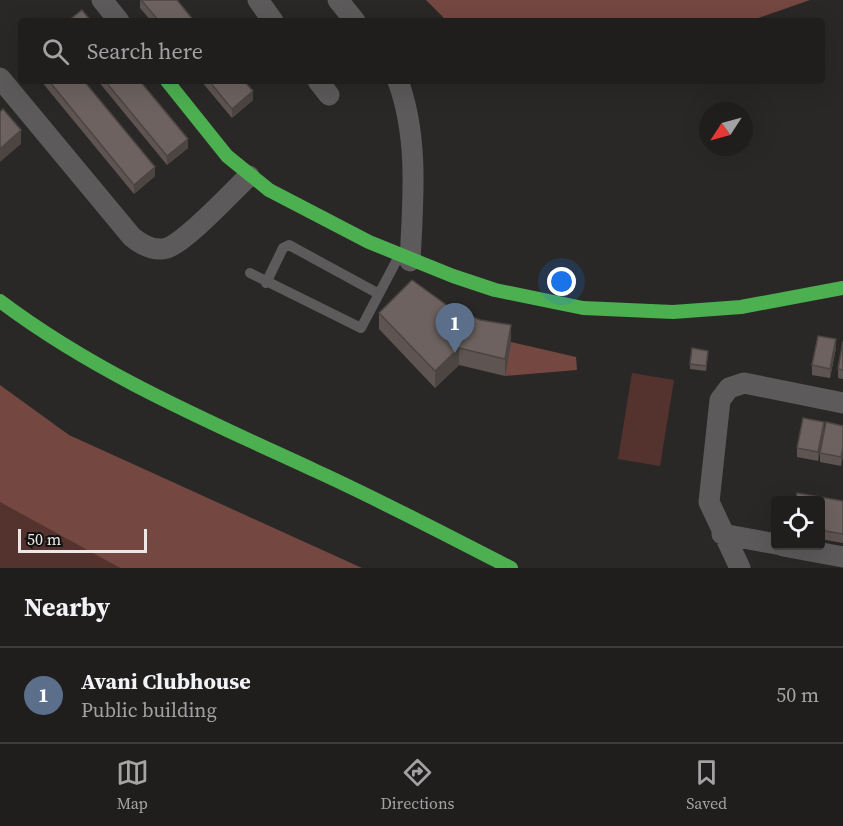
<!DOCTYPE html>
<html lang="en">
<head>
<meta charset="utf-8">
<style>
  :root { --surface:#201e1d; --page:#282726; --text:#f1f3f6; --muted:#a2a2a4; --line:#3d3c3b; --accent:#a7a5a4 }
  body { margin:0; font-family:"Source Serif 4",serif; background:var(--page); color:var(--text) }
  .controls { position:absolute; right:18px; bottom:18px; display:grid; overflow:hidden; border-radius:6px; box-shadow:0 6px 24px #0002 }
  .controls button { width:54px; height:54px; display:grid; place-items:center; padding:0; border:0; border-bottom:2px solid var(--line); background:var(--surface); color:var(--text); font:30px sans-serif }
  .compass { position:absolute; left:699px; top:102px; width:54px; height:54px; border-radius:50%; background:var(--surface); box-shadow:0 6px 24px #0002; rotate:234deg }
  .scale { position:absolute; left:18px; bottom:15px; width:129px; box-sizing:border-box; padding-left:6px; border:3px solid #ebe8e7; border-top:0; font-size:16px; line-height:21px; white-space:nowrap; color:#ebe8e7; -webkit-text-stroke:4px #121010; paint-order:stroke }
  .you { position:absolute; left:562px; top:282px; width:21px; height:21px; margin:-15px; border:4px solid #fff; border-radius:50%; background:#1a73e8; box-shadow:0 0 0 9px #1a73e833 }
  .badge { display:grid; place-items:center; width:39px; height:39px; border-radius:50%; background:var(--accent); color:#fff; font-size:20px; font-weight:700 }
  .pin { position:absolute; translate:-50% -50px; filter:drop-shadow(0 2px 3px #0008) }
  .pin::after { content:''; position:absolute; top:32px; width:21px; height:18px; background:inherit; clip-path:polygon(0 0,100% 0,50% 100%) }
  .list { margin:0; padding:0; list-style:none }
  h2 { display:flex; justify-content:space-between; align-items:center; height:78px; margin:0; padding:0 24px; font-size:26px }
  h2 small { font-size:20px; font-weight:400; color:var(--muted) }
  .list li { display:grid; grid-template-columns:39px 1fr auto; gap:18px; align-items:center; box-sizing:border-box; height:96px; padding:0 24px; border-top:2px solid var(--line) }
  .list b { display:block; font-size:22px; white-space:nowrap }
  .list p { margin:0; font-size:20px; white-space:nowrap; color:var(--muted) }
  .list em { font-size:20px; font-style:normal; color:var(--muted) }
  .icon { flex:none; width:33px; height:33px; fill:none; stroke:currentColor; stroke-width:2; stroke-linecap:round; stroke-linejoin:round }
  .map { position:relative; flex:none; width:843px; height:568px; overflow:hidden }
  .search { position:absolute; background:var(--surface); box-shadow:0 6px 24px #0002; left:18px; right:18px; top:18px; height:66px; display:flex; align-items:center; gap:15px; box-sizing:border-box; padding:0 21px; border-radius:6px; color:var(--muted); font-size:22px }
  .sheet { height:174px; background:var(--surface) }
  nav { display:flex; justify-content:space-around; align-items:center; box-sizing:border-box; height:84px; border-top:2px solid var(--line); background:var(--surface); font-size:16px; color:var(--muted) }
  nav a { display:grid; justify-items:center; gap:3px }
  nav .on { color:var(--accent) }
  .map>svg:first-child { display:block }
  .green { fill:#54332e }
  .water { fill:#744740 }
  .lines { fill:none; stroke-linecap:round; stroke-linejoin:round }
  .lane { stroke:#5c5a5a; stroke-width:10 }
  .street { stroke:#5c5a5a; stroke-width:21 }
  .fast { stroke:#4caf50; stroke-width:14 }
  .wall { fill:#5e5452 }
  .shaded-wall { fill:#4c4542 }
  .building { fill:#6d625f; stroke:#4c4542; stroke-width:1.5 }
</style>
</head>
<body>
<div class="map">
<svg width="843" height="568" viewBox="0 0 843 568">
  <rect width="100%" height="100%" fill="#2a2827"/>
  <!-- green -->
  <path class="green" d="M632,373L674,380L660,466L618,459Z
    M0,502L3,503L120,568H0Z"/>
  <!-- water -->
  <path class="water" d="M426,0H810L750,21H447Z
    M511,342L576,357L577,370L505,376Z
    M0,385L69,435L362,568H120L0,502Z"/>
  <g class="lines">
    <!-- lane -->
    <path class="lane" d="M250,273L361,328L399,256
      M266,283L283,248L289,245L379,294"/>
    <!-- street -->
    <path class="street" d="M102,0L119,21
      M258,0L273,21
      M338,0L355,21
      M0,78L132,237C142,245 154,252 167,248C186,242 232,192 249,176
      M318,81L329,95
      M398,81C419,138 413,201 410,261
      M722,534L776,544
      M783,546L843,557
      M740,568L709,502L720,400L729,388L744,383L843,403"/>
    <!-- fast -->
    <path class="fast" d="M167,81L227,156L269,190L369,242L453,276L495,290L583,308L673,312L741,307L843,288
      M0,301C97,374 206,420 316,471C382,501 446,535 511,568"/>
  </g>
  <!-- wall -->
  <path class="wall" d="M140,0H177L194,21H151L140,8Z
    M41,81H84L155,176L134,194Z
    M98,81H140L188,148L167,165Z
    M201,81H244L253,100L232,118Z
    M448,306L511,342L505,376L459,365L435,388L379,329V313Z
    M843,341V379L838,378V369Z
    M836,348L830,378L812,375V365Z
    M708,355L706,371L690,369V364Z
    M843,426L841,466L820,462V453Z
    M824,431L818,461L797,457V448Z
    M820,501H843V543L820,539Z"/>
  <!-- shaded-wall -->
  <path class="shaded-wall" d="M253,91V100L232,118V109Z
    M21,130V144L0,162V149Z
    M188,139V148L167,165V156Z
    M155,167V176L134,194V185Z
    M511,325V342L505,376V359Z
    M836,339V348L830,378V369Z
    M459,348V365L435,388V371Z
    M824,422V431L818,461V452Z
    M843,448V457L841,466V457Z"/>
  <!-- building -->
  <path class="building" d="M141,0H177L194,21H159Z
    M82,10L91,21H68Z
    M49,81H84L155,167L134,185Z
    M105,81H140L188,139L167,156Z
    M209,81H244L253,91L232,109Z
    M3,109L21,130L0,149V112Z
    M412,280L448,306L480,320L511,325L505,359L459,348L435,371L379,313Z
    M818,336L836,339L830,369L812,365Z
    M843,341V370L838,369Z
    M692,348L708,351L706,366L690,364Z
    M803,418L824,422L818,452L797,448Z
    M826,422L843,426V448L841,457L820,453Z
    M797,493L843,501V534L820,530V501H796Z"/>
</svg>
<div class="controls">
<button><svg class="icon" aria-label="locate" viewBox="0 0 24 24"><circle cx="12" cy="12" r="6"/><path d="M12 2v4M12 18v4M2 12h4M18 12h4"/></svg></button>
</div>
<svg class="compass" viewBox="-18 -18 36 36"><path d="M0-13l5 13h-10z" fill="#e53935"/><path d="M0 13l5-13h-10z" fill="#a2a2a4"/></svg>
<div class="scale">50 m</div>
<div class="you"></div>
<div class="pin badge" style="left:455px;top:353px;background:#5c6f8a">1</div>
<div class="search"><svg class="icon" aria-label="search" viewBox="0 0 24 24"><circle cx="10" cy="10" r="6"/><path d="M15 15l6 6"/></svg>Search here</div>
</div>
<section class="sheet">
<h2>Nearby<small></small></h2>
<ul class="list">
<li><span class="badge" style="background:#5c6f8a">1</span><div><b>Avani Clubhouse</b><p>Public building</p></div><em>50 m</em></li>
</ul>
</section>
<nav>
<a class="on"><svg class="icon" aria-label="map" viewBox="0 0 24 24"><path d="M3 6l6-2 6 2 6-2v14l-6 2-6-2-6 2zM9 4v14M15 6v14"/></svg>Map</a>
<a><svg class="icon" aria-label="directions" viewBox="0 0 24 24"><path d="M12 3l9 9-9 9-9-9zM9 14v-3h6M13 9l2 2-2 2"/></svg>Directions</a>
<a><svg class="icon" aria-label="saved" viewBox="0 0 24 24"><path d="M7 4h10v16l-5-4-5 4z"/></svg>Saved</a>
</nav>
</body>
</html>
